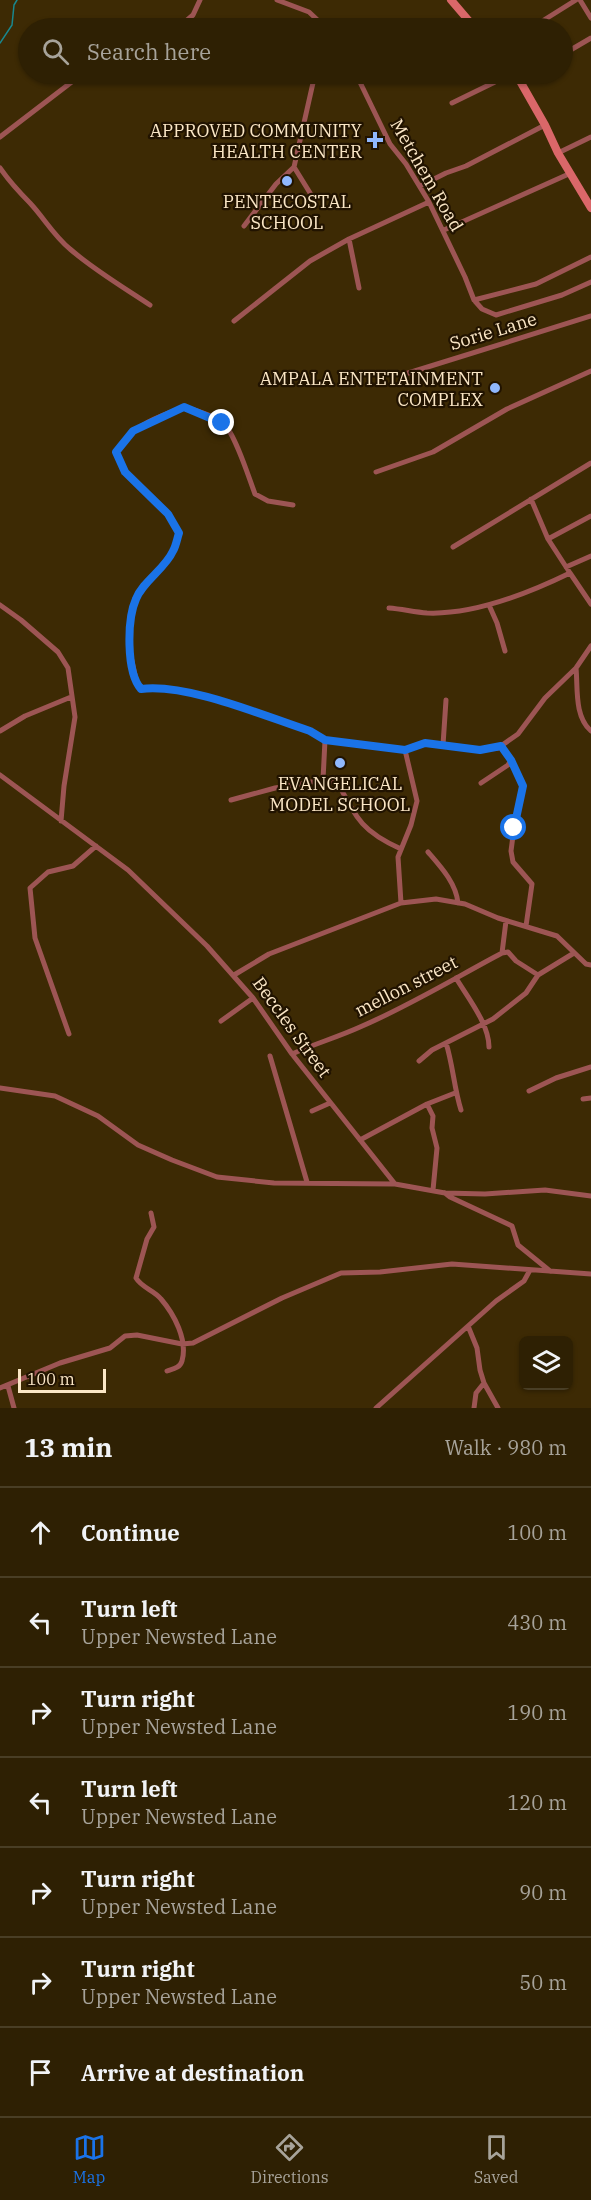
<!DOCTYPE html>
<html lang="en">
<head>
<meta charset="utf-8">
<style>
  :root { --surface:#2e2003; --page:#3a2d12; --text:#f1f3f6; --muted:#a7a39a; --line:#493e25; --accent:#1a73e8 }
  body { margin:0; font-family:"IBM Plex Serif",serif; background:var(--page); color:var(--text) }
  .controls { position:absolute; right:18px; bottom:18px; display:grid; overflow:hidden; border-radius:9px; box-shadow:0 2px 4px #0004 }
  .controls button { width:54px; height:54px; display:grid; place-items:center; padding:0; border:0; border-bottom:2px solid var(--line); background:var(--surface); color:var(--text); font:30px sans-serif }
  .scale { position:absolute; left:18px; bottom:15px; width:88px; box-sizing:border-box; padding-left:6px; border:3px solid #fbe7c6; border-top:0; font-size:16px; line-height:21px; white-space:nowrap; color:#fbe7c6; -webkit-text-stroke:4px #211300; paint-order:stroke }
  .stop { position:absolute; width:18px; height:18px; margin:-14px; border:4px solid #1a73e8; border-radius:50%; background:#fff }
  .stop.end { background:#1a73e8; border-color:#fff; box-shadow:0 2px 6px #0008 }
  .list { margin:0; padding:0; list-style:none }
  h2 { display:flex; justify-content:space-between; align-items:center; height:78px; margin:0; padding:0 24px; font-size:26px }
  h2 small { font-size:20px; font-weight:400; color:var(--muted) }
  .list li { display:grid; grid-template-columns:39px 1fr auto; gap:18px; align-items:center; box-sizing:border-box; height:90px; padding:0 24px; border-top:2px solid var(--line) }
  .list b { display:block; font-size:22px; white-space:nowrap }
  .list p { margin:0; font-size:20px; white-space:nowrap; color:var(--muted) }
  .list em { font-size:20px; font-style:normal; color:var(--muted) }
  .icon { flex:none; width:33px; height:33px; fill:none; stroke:currentColor; stroke-width:2; stroke-linecap:round; stroke-linejoin:round }
  .map { position:relative; flex:none; width:591px; height:1408px; overflow:hidden }
  .search { position:absolute; background:var(--surface); box-shadow:0 2px 4px #0004; left:18px; right:18px; top:18px; height:66px; display:flex; align-items:center; gap:15px; box-sizing:border-box; padding:0 21px; border-radius:33px; color:var(--muted); font-size:22px }
  .sheet { height:708px; background:var(--surface) }
  nav { display:flex; justify-content:space-around; align-items:center; box-sizing:border-box; height:84px; border-top:2px solid var(--line); background:var(--surface); font-size:16px; color:var(--muted) }
  nav a { display:grid; justify-items:center; gap:3px }
  nav .on { color:var(--accent) }
  .map>svg:first-child { display:block }
  .lines { fill:none; stroke-linecap:round; stroke-linejoin:round }
  .stream { stroke:#19878e; stroke-width:1.5 }
  .street { stroke:#9d5554; stroke-width:5 }
  .secondary { stroke:#da6769; stroke-width:8 }
  .route { stroke:#1a73e8; stroke-width:8 }
  .poi-dot { fill:#90b8fd; stroke:#211300; stroke-width:2 }
  .labels { text-anchor:middle; dominant-baseline:central; stroke-width:4.5; stroke-linejoin:round; paint-order:stroke }
  .poi-label { font-size:18px; fill:#fbe7c6; stroke:#211300; text-anchor:end }
  .street-label { font-size:18px; fill:#fbe7c6; stroke:#211300 }
</style>
</head>
<body>
<div class="map">
<svg width="591" height="1408" viewBox="0 0 591 1408">
  <rect width="100%" height="100%" fill="#3d2a04"/>
  <g class="lines">
    <!-- stream -->
    <path class="stream" d="M0,43L12,25L14,5L17,0"/>
    <!-- street -->
    <path class="street" d="M277,0L309,12L326,28
      M580,0L591,18
      M536,25L576,0
      M178,28L193,15L200,0
      M562,55L591,38
      M356,74L390,144L406,164L429,202L465,277L474,300L482,309L496,315L562,295L591,282
      M520,79L530,74
      M452,103L493,83L508,74
      M0,137L73,81L78,74
      M558,153L591,137
      M294,167L315,74
      M0,168C9,181 19,192 30,203C44,218 54,236 70,249C94,270 123,287 150,305
      M420,186L446,173L466,166L545,125
      M244,226L276,184L294,167L315,201
      M444,230L571,173
      M349,239L359,288
      M474,300L536,284L591,257
      M234,321L310,261L349,239L429,202
      M405,374L591,316
      M376,472L433,452L507,409L591,371
      M293,505L268,501L255,494C249,478 235,434 224,424C213,415 197,411 184,407C154,419 134,424 116,452L125,472L168,514L179,533L173,552L136,597L130,624V652L137,684L141,689C186,683 265,716 310,731L325,740L405,750L425,743L480,750L498,748L518,734L545,698L576,668L591,646
      M548,539L591,516
      M453,547L591,463
      M566,567L591,556
      M570,573L591,604
      M0,605L21,620L58,652L68,668L75,717L64,786L61,821
      M489,605L497,623L505,651
      M389,608C402,609 414,612 427,613C473,615 529,593 570,573L548,539L531,499
      M576,668C578,688 574,716 591,731
      M0,731L25,716L71,697
      M443,745L446,700
      M511,760L523,786L514,828L511,851L513,862L532,884L526,926
      M0,775L128,870L207,946L253,998L292,1054L395,1184L445,1193L485,1194L545,1190L591,1196
      M323,780L325,740
      M481,783L508,765L511,760L501,746
      M231,800L275,788L323,780L338,783C357,820 363,832 401,849
      M428,852C441,867 456,883 458,903
      M401,903L398,857L411,825L417,801L405,750
      M502,953L508,952L516,961L538,975
      M234,975L269,954L401,903L436,899L465,904L498,918L557,936L586,964L591,965
      M456,978C468,998 489,1024 489,1047
      M221,1021L253,998
      M69,1034L35,938L30,888L48,872L73,866L96,846
      M446,1043C453,1065 454,1088 461,1110
      M292,1054C314,1044 338,1037 360,1027C409,1006 455,978 502,953L506,921
      M270,1056L307,1182
      M419,1061L432,1050L493,1019L526,993L538,975L574,953
      M0,1088L55,1096L98,1116L138,1145L172,1160L217,1177L274,1183L395,1184
      M529,1091L556,1078L591,1067
      M583,1099L591,1098
      M427,1104L433,1116L432,1128L437,1148L433,1190
      M312,1111L330,1103
      M360,1140L427,1104L455,1093
      M445,1193L450,1197L512,1226L518,1245L550,1271
      M151,1213L154,1227L147,1239L136,1278C142,1288 154,1290 161,1299C174,1314 188,1340 182,1361C180,1368 173,1369 167,1371
      M468,1326L477,1348L480,1370L484,1383L498,1408
      M8,1386L14,1408
      M0,1388L60,1363L110,1348L125,1336L137,1335L182,1344L193,1343L282,1298L341,1273L380,1272L452,1264L591,1274
      M376,1408L496,1301L524,1281L530,1270
      M474,1408L476,1393L484,1383"/>
    <!-- secondary -->
    <path class="secondary" d="M451,0L475,28
      M516,74L545,125L558,153L591,208"/>
  </g>
  <g class="lines">
    <!-- route -->
    <path class="route" d="M222,423L184,407L133,431L116,452L125,472L168,514L179,533C177,539 176,546 173,551C165,569 143,581 136,599C127,619 126,672 141,689C187,683 264,716 310,731L325,740L405,750L425,743L480,750L501,746L511,760L523,786L514,828"/>
  </g>
  <!-- markers -->
  <g class="poi-dot">
    <path d="M372 131h6v6h6v6h-6v6h-6v-6h-6v-6h6z"/>
    <circle cx="287" cy="181" r="6"/>
    <circle cx="495" cy="388" r="6"/>
    <circle cx="340" cy="763" r="6"/>
  </g>
  <g class="labels">
    <!-- poi labels -->
    <g class="poi-label">
      <text x="362" y="130">APPROVED COMMUNITY<tspan x="362" dy="21">HEALTH CENTER</tspan></text>
      <text x="287" y="201" text-anchor="middle">PENTECOSTAL<tspan x="287" dy="21">SCHOOL</tspan></text>
      <text x="483" y="378">AMPALA ENTETAINMENT<tspan x="483" dy="21">COMPLEX</tspan></text>
      <text x="340" y="783" text-anchor="middle">EVANGELICAL<tspan x="340" dy="21">MODEL SCHOOL</tspan></text>
    </g>
    <!-- street labels -->
    <g class="street-label">
      <text transform="translate(427 175) rotate(60)">Metchem Road</text>
      <text transform="translate(493 331) rotate(-17)">Sorie Lane</text>
      <text transform="translate(406 986) rotate(-27)">mellon street</text>
      <text transform="translate(292 1027) rotate(54)">Beccles Street</text>
    </g>
  </g>
</svg>
<div class="controls">
<button><svg class="icon" aria-label="layers" viewBox="0 0 24 24"><path d="M12 4l9 5-9 5-9-5zM3 14l9 5 9-5"/></svg></button>
</div>
<div class="scale">100 m</div>
<div class="stop" style="left:514px;top:828px"></div>
<div class="stop end" style="left:222px;top:423px"></div>
<div class="search"><svg class="icon" aria-label="search" viewBox="0 0 24 24"><circle cx="10" cy="10" r="6"/><path d="M15 15l6 6"/></svg>Search here</div>
</div>
<section class="sheet">
<h2>13 min<small>Walk · 980 m</small></h2>
<ul class="list">
<li><svg class="icon" aria-label="ahead" viewBox="0 0 24 24"><path d="M12 20V5M6 11l6-6 6 6"/></svg><div><b>Continue</b></div><em>100 m</em></li>
<li><svg class="icon" aria-label="left" viewBox="0 0 24 24"><path d="M17 20v-9H6M10 6l-5 5 5 5"/></svg><div><b>Turn left</b><p>Upper Newsted Lane</p></div><em>430 m</em></li>
<li><svg class="icon" aria-label="right" viewBox="0 0 24 24"><path d="M7 20v-9h11M14 6l5 5-5 5"/></svg><div><b>Turn right</b><p>Upper Newsted Lane</p></div><em>190 m</em></li>
<li><svg class="icon" aria-label="left" viewBox="0 0 24 24"><path d="M17 20v-9H6M10 6l-5 5 5 5"/></svg><div><b>Turn left</b><p>Upper Newsted Lane</p></div><em>120 m</em></li>
<li><svg class="icon" aria-label="right" viewBox="0 0 24 24"><path d="M7 20v-9h11M14 6l5 5-5 5"/></svg><div><b>Turn right</b><p>Upper Newsted Lane</p></div><em>90 m</em></li>
<li><svg class="icon" aria-label="right" viewBox="0 0 24 24"><path d="M7 20v-9h11M14 6l5 5-5 5"/></svg><div><b>Turn right</b><p>Upper Newsted Lane</p></div><em>50 m</em></li>
<li><svg class="icon" aria-label="arrive" viewBox="0 0 24 24"><path d="M6 21V4h12l-3 4 3 4H6"/></svg><div><b>Arrive at destination</b></div></li>
</ul>
</section>
<nav>
<a class="on"><svg class="icon" aria-label="map" viewBox="0 0 24 24"><path d="M3 6l6-2 6 2 6-2v14l-6 2-6-2-6 2zM9 4v14M15 6v14"/></svg>Map</a>
<a><svg class="icon" aria-label="directions" viewBox="0 0 24 24"><path d="M12 3l9 9-9 9-9-9zM9 14v-3h6M13 9l2 2-2 2"/></svg>Directions</a>
<a><svg class="icon" aria-label="saved" viewBox="0 0 24 24"><path d="M7 4h10v16l-5-4-5 4z"/></svg>Saved</a>
</nav>
</body>
</html>
